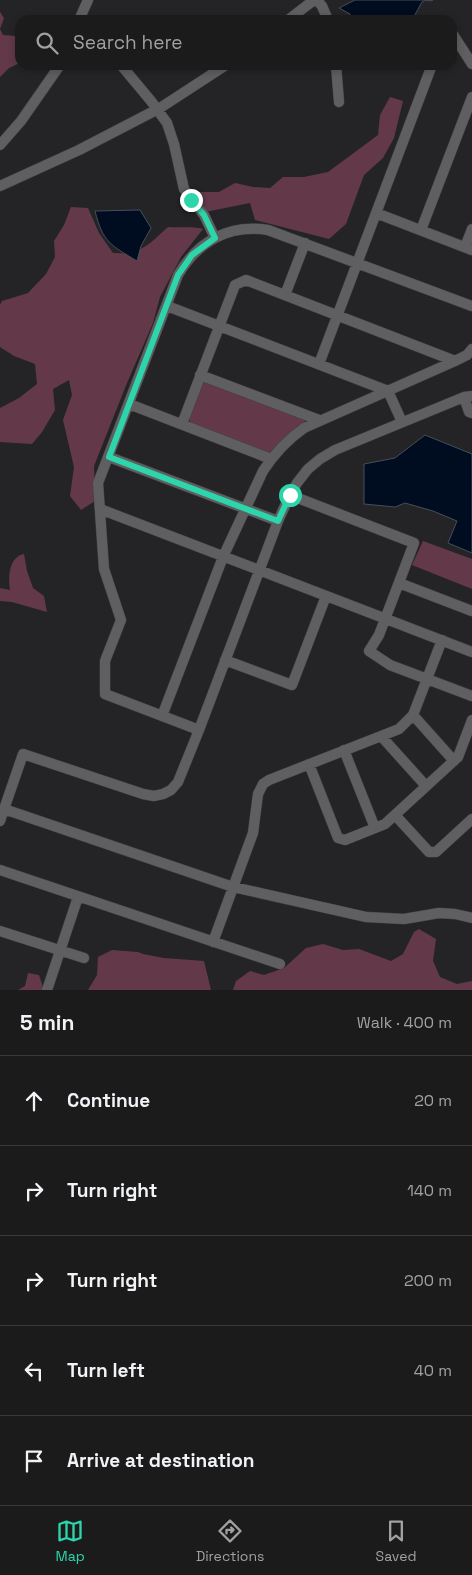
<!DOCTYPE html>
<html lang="en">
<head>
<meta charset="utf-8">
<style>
  :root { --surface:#1b1b1c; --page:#242425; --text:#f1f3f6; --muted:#a0a1a3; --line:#39393b; --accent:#2dd5ab }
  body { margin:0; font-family:"Space Grotesk",sans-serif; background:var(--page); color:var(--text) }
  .stop { position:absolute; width:15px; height:15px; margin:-11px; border:4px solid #2dd5ab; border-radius:50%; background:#fff }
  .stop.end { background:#2dd5ab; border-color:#fff; box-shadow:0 1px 5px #0008 }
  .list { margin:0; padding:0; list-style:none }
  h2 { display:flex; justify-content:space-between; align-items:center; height:65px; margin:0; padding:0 20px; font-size:21px }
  h2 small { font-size:16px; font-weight:400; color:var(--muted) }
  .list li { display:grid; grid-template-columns:32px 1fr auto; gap:15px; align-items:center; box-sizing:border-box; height:90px; padding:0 20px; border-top:1px solid var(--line) }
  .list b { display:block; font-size:19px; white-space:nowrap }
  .list em { font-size:16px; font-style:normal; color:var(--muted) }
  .icon { flex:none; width:28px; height:28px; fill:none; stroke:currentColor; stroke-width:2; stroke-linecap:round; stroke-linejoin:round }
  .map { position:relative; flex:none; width:472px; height:990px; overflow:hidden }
  .search { position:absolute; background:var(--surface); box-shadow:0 2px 8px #0003; left:15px; right:15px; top:15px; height:55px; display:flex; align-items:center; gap:12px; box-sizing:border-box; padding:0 18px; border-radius:15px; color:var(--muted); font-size:19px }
  .sheet { height:515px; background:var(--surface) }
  nav { display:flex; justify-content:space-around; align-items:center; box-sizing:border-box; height:70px; border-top:1px solid var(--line); background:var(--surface); font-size:14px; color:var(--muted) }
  nav a { display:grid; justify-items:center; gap:2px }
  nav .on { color:var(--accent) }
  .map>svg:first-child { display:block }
  .green { fill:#63394a }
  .water { fill:#000c1f; stroke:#464e5c }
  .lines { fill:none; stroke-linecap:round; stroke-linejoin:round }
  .minor-casing { stroke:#434244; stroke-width:11 }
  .minor { stroke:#5f5e61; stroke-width:10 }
  .route { stroke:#2dd5ab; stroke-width:6 }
</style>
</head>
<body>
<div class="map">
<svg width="472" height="990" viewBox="0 0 472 990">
  <rect width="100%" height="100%" fill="#242426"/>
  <!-- green -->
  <path class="green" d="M0,12L4,18L0,29L3,35L16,36L20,31V63L9,68L0,77Z
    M390,97L403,101L394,138L383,158L364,175L346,224L329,239L255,220L250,203L205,212L199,192H219L235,183L253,187L270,188L283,177H304L328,172L378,135L380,115Z
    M71,207L88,208L99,233L113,253C118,253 125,254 130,253C145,250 157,237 168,227C180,228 192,226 203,229L181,257L160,297L153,323L127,383L94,466L95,501L81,510L70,496L74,467L63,420L72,395L69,380L53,389L55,410L42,432L32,444L0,442V408L19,398L37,384L35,364L14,356L0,347V305L2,301L28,293L46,274L55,257L54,241L64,225Z
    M205,381L304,418L305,422L293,431L269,453L190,423L189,417L202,382Z
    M423,541L472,559V589L412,565Z
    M24,554L27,571L33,588L44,596L47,612L12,602L0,601V588L10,590C8,577 9,557 24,554Z
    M419,929L436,939L433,961L440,977L457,984L472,981V990H233L236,981L250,971L264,975L284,968L306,948L323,944L343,950L359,949L391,961L403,954L414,932Z
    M112,950L138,952L143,954L164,958L204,961L211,990H88L97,975L98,957Z
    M28,973L39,975L44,990H18L25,986Z"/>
  <!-- water -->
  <path class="water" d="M355,0H433L431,1L426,0L422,2L412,20H350V14L339,8Z
    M140,210L151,228L141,246L137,261C111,245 103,243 95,211Z
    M425,435L472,454V553L448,543L457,521L433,511L405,503L395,507L364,504V464L395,458Z"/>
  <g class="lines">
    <!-- minor casing -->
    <g class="minor-casing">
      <path id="minor" d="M317,0L322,6L328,20
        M79,20L88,0
        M288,20L314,0
        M452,33L472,64
        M121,65L151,101L167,123L174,144L184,189L204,215L215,238
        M336,65L339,102
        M0,145L21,121L60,65
        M0,186L79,150L160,108L226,65
        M376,213L472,250
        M421,230L472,97
        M465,247L472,229
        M285,295L305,243
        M167,306L388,391L402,422
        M319,364L432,65
        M200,375L319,420
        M464,397L469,412L472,413
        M129,404L271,459
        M182,424L235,285L246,280L455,361
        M109,457L278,521
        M290,495L414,543L379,635L369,651L390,665L472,696
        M100,509L472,652
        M399,583L472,611
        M225,660L292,685L326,596
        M413,715L454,761
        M162,716L223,557L263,471C274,454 287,440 304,428L455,361L467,355L472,349
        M199,730L105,694V661L121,620L104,569L98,483L178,275C198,241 229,224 268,230L472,306
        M381,736L426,786
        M344,750L375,828
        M309,764L338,838L345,840L385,824L458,757L472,720
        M4,809L233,887L366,917L404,919L439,913L455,914L472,918
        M395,815L429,852H436L472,819
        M0,821L23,754L143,794L154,796L163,794L171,790L178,782L199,730L278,521L290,495L297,483L308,469L320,459L335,450L464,397L472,396
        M0,870L280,964
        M0,931L84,958
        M213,942L253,833L258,794L263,784L269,780L399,729L413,715L442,640
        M47,990L78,897"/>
    </g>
    <!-- minor -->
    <use href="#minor" class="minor"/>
  </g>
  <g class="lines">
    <!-- route -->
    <path class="route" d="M191,200L204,215L215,238L192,255L178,275L109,457L278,521L290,495"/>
  </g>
</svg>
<div class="stop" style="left:290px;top:495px"></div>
<div class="stop end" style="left:191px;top:200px"></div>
<div class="search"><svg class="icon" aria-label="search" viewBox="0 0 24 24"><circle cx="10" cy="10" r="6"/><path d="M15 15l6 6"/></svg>Search here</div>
</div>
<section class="sheet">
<h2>5 min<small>Walk · 400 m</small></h2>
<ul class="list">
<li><svg class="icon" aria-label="ahead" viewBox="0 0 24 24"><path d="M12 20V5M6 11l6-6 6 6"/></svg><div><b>Continue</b></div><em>20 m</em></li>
<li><svg class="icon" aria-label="right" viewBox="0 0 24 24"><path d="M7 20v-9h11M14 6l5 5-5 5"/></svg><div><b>Turn right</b></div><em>140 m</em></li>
<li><svg class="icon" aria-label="right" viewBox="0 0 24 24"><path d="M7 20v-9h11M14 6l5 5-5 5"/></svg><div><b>Turn right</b></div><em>200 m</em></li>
<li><svg class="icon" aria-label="left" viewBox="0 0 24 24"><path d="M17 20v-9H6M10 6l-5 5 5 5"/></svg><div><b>Turn left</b></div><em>40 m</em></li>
<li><svg class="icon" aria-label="arrive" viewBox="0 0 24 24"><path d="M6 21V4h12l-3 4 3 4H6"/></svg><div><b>Arrive at destination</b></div></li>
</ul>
</section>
<nav>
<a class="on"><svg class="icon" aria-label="map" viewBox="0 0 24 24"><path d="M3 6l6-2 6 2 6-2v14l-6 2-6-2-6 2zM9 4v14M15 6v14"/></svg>Map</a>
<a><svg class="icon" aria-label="directions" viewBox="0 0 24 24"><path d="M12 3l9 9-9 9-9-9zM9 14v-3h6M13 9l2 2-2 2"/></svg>Directions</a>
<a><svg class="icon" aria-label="saved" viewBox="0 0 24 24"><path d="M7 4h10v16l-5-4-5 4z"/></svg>Saved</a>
</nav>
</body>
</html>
